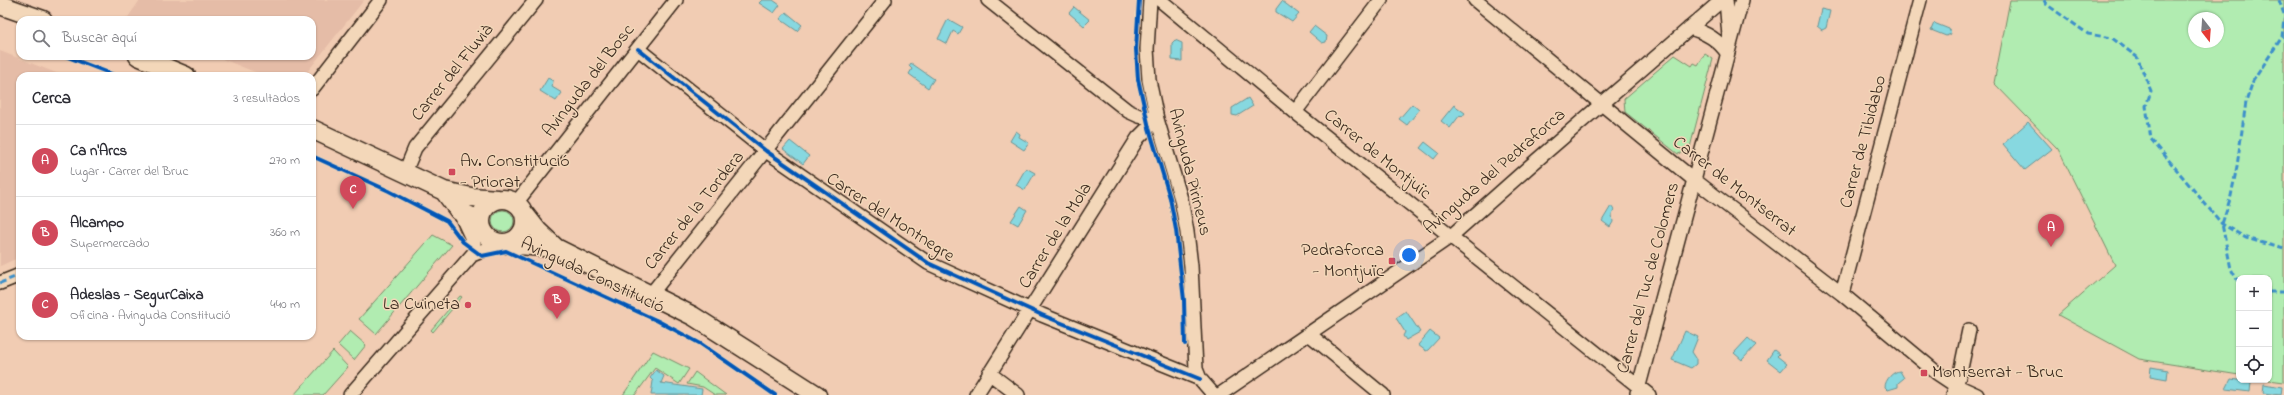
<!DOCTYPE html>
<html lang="es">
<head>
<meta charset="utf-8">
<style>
  :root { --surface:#fff; --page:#f2f2f3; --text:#2b2b33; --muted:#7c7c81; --line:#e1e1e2; --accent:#d1495b }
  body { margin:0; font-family:"Indie Flower",sans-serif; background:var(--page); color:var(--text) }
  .controls { position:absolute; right:12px; bottom:12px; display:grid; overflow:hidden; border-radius:8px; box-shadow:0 1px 3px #0004 }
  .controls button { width:36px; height:36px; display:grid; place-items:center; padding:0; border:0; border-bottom:1px solid var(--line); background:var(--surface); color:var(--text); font:20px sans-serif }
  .compass { position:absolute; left:2188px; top:12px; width:36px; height:36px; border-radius:50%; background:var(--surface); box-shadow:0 1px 3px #0004; rotate:163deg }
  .you { position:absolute; left:1409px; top:255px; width:14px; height:14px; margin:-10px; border:3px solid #fff; border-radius:50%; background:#1a73e8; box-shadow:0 0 0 6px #1a73e833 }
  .badge { display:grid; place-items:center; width:26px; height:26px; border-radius:50%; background:var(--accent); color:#fff; font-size:13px; font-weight:700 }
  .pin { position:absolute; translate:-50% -33px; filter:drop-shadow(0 1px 2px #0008) }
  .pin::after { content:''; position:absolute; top:21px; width:14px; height:12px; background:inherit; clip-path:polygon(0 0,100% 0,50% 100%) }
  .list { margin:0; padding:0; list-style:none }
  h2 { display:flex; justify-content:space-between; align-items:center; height:52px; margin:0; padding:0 16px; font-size:17px }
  h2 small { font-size:13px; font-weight:400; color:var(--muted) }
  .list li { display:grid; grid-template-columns:26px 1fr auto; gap:12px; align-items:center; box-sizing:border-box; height:72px; padding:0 16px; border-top:1px solid var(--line) }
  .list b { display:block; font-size:15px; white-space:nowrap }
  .list p { margin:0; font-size:13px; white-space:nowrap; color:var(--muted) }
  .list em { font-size:13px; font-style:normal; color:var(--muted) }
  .icon { flex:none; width:22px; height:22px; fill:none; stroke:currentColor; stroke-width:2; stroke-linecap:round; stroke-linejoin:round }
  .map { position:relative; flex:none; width:2284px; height:395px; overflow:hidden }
  .search { position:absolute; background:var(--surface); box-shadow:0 1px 3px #0004; left:16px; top:16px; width:300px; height:44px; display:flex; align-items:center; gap:10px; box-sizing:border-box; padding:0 14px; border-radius:12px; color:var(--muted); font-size:15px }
  .panel { position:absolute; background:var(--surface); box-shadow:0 1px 3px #0004; left:16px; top:72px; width:300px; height:268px; border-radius:12px }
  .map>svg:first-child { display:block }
  .built { fill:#e5bca7 }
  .green { fill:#b1ecb1; stroke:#768b68; fill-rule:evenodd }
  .water { fill:#87d8e0; stroke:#699292 }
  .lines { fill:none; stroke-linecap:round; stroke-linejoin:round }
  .street-casing { stroke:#3b2a1e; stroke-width:16 }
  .secondary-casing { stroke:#3b2a1e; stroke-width:21 }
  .street { stroke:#f3d7b9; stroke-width:13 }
  .secondary { stroke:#f3d7b9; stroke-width:18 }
  .quiet { stroke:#3e90ca; stroke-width:3; stroke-dasharray:6 3; stroke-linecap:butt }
  .cycleway-casing { stroke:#f3d7b9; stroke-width:6 }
  .cycleway { stroke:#0057b8; stroke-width:4 }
  .poi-dot { fill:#d1495b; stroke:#f3d7b9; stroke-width:1.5 }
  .labels { text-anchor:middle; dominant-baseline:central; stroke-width:3; stroke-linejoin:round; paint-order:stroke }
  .street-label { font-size:18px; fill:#3b2a1e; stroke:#f3d7b9 }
  .poi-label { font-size:18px; fill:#3b2a1e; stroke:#f3d7b9; text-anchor:start }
</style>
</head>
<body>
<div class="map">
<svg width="2284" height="395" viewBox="0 0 2284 395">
  <rect width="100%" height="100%" fill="#f1ccb3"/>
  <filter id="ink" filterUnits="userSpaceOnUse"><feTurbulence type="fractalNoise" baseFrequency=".025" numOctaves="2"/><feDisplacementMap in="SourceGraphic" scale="8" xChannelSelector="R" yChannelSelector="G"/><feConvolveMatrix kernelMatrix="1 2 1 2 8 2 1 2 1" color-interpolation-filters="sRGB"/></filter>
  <g filter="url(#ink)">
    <!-- built -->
    <path class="built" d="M140,0H364L304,76H265L215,56H312V20H126Z
      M0,51L64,76H20V257L0,266Z"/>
    <!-- green -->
    <path class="green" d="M2010,0H2284V382L2269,380V278H2239V375L2139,359L2058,315L2115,265L2058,149L1994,83ZM2194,18H2218V42H2194Z
      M1705,54L1713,59L1689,151L1678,154L1625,112L1624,99L1675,55L1692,66L1694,63L1698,65Z
      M492 221a11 11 0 1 1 22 0a11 11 0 1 1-22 0Z
      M433,235L452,245L376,334L359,319Z
      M460,296L462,297L433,332L431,330Z
      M350,331L366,345L354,360L338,345Z
      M333,351L348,367L323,395H294Z
      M653,351L689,369L679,384L655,368L635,395H623Z
      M695,372L726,395H715L703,387L687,384Z"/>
    <!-- water -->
    <path class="water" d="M762,0H773L780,5L774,13L759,3Z
      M1282,1L1299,14L1292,22L1276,12V9Z
      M1074,7L1090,20L1084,26L1069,13Z
      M1821,9L1830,11L1826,28L1822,30L1817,26Z
      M786,12L802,25L797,31L780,19Z
      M948,19L962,27L958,34L953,31L947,44L938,39Z
      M1934,23L1949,29L1951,34L1946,36L1931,30Z
      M1314,26L1327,36L1326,42L1322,43L1309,32Z
      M1175,40L1182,43V61L1172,60V43Z
      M911,63L934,79L928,88L909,74L912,69L909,66Z
      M548,78L553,81L552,87L562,93L556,101L540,91Z
      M1248,98L1253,106L1237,116L1232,115V108Z
      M1412,104L1419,110L1407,125L1399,119Z
      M1454,105L1465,113L1462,117L1460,115L1450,128L1441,121Z
      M2028,122L2052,149L2025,170L2003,144Z
      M1016,131L1020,134L1019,137L1029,143L1024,150L1010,141Z
      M790,141L809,156L803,164L783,149Z
      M1425,142L1439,153L1434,159L1420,148Z
      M1026,168L1035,173L1025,190L1016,185Z
      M1021,206L1027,210L1018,225L1011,221Z
      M1611,206L1614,210L1612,215L1613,222L1610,227L1602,221Z
      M1406,311L1420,332L1406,340L1403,336L1405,332L1396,318Z
      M1430,331L1439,338L1428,350L1426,351L1418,345Z
      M1685,331L1698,337L1692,352L1696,358V364L1691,368L1672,360Z
      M1748,338L1756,345L1742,360L1734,353Z
      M1774,350L1779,354L1777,356L1787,364L1781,371L1767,360Z
      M2151,367L2168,370L2167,379L2150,376Z
      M656,370L664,376L661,383L702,389L701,395H651L653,381L650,378Z
      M1900,371L1904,378L1898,383V387L1888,390L1885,387C1885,380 1893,371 1900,371Z
      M2231,379L2251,382L2250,392L2226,389Z
      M2264,384L2282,387L2281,395L2263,393Z"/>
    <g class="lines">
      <!-- street casing -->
      <g class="street-casing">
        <path id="street" d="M988,0L1128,111L1139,116L1157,119
          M1150,0L1147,49L1149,80L1157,119L1181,199L1187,232L1191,266L1196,369L1200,379L1214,395
          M1160,0L1295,112L1649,395
          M1475,0L1693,179L1842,294L1937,373L1955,385L1977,395
          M1726,0L1729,36
          M1689,28C1705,32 1718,39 1727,53
          M638,49L766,151L928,263L1042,315L1200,379
          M312,89L381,0
          M1295,112L1381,0
          M405,172L415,148L536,0
          M516,203L676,0
          M459,211L474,243
          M0,283L20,275
          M651,294L885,0
          M1842,294L1920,0
          M1309,334L1383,395
          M989,373L1018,395
          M1637,393L1742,0
          M350,395L472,255L499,244
          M976,395L1138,138L1157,119
          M1219,395L1450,237L1530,166L1722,0
          M1953,395L1960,373L1969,330"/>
      </g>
      <!-- secondary casing -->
      <g class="secondary-casing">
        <path id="secondary" d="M0,5L43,20
          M138,56L186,76
          M312,129L444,191L471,197L497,199
          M444,191L459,211L474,218L481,226
          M481 221a22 22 0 1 1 44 0a22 22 0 1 1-44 0Z
          M523,212L538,231L556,248L693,316L817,395
          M506,244L556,248"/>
      </g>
      <!-- street -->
      <use href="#street" class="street"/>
      <!-- secondary -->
      <use href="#secondary" class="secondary"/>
      <!-- quiet -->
      <path class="quiet" d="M2044,0L2046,4L2088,34L2112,38L2137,57L2151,91L2146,106L2151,139L2222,224L2246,238L2284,249
        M2279,0L2284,14
        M0,283L20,275
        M2239,283L2231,269L2222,224L2231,196L2237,166L2246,102L2253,81L2282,37L2284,19
        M2269,292H2284"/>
      <!-- cycleway casing -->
      <g class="cycleway-casing">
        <path id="cycleway" d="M1139,0L1136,49L1138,79L1149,128L1170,198L1176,230L1184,300L1185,344
          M638,49L766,151L928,263L1042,315L1200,379
          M65,56L117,76
          M312,156L389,191L447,221L463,242L482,256L506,251L658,321L701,344L775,395"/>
      </g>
      <!-- cycleway -->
      <use href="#cycleway" class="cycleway"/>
    </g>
  </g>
  <!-- markers -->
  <g class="poi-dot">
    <rect x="448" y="168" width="8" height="8" rx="2"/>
    <rect x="1388" y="257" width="8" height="8" rx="2"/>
    <circle cx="468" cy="305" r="4"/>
    <rect x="1920" y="369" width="8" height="8" rx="2"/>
  </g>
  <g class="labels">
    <!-- street labels -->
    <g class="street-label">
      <text transform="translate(453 73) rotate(-51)">Carrer del Fluvià</text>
      <text transform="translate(589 81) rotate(-52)">Avinguda del Bosc</text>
      <text transform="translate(1864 142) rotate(-75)">Carrer de Tibidabo</text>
      <text transform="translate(1377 155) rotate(39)">Carrer de Montjuïc</text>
      <text transform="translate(1189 172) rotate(76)">Avinguda Pirineus</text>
      <text transform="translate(1495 172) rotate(-41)">Avinguda del Pedraforca</text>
      <text transform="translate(1734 187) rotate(38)">Carrer de Montserrat</text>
      <text transform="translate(695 211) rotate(-51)">Carrer de la Tordera</text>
      <text transform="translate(890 218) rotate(33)">Carrer del Montnegre</text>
      <text transform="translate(1056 236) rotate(-58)">Carrer de la Mola</text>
      <text transform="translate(592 276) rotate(25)">Avinguda Constitució</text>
      <text transform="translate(1649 278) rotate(-75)">Carrer del Tuc de Colomers</text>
    </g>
    <!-- poi labels -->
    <g class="poi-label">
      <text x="460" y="162">Av. Constitució<tspan x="460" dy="21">- Priorat</tspan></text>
      <text x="1384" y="251" text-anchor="end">Pedraforca<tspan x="1384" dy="21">- Montjuïc</tspan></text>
      <text x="460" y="305" text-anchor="end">La Cuineta</text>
      <text x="1932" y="373">Montserrat - Bruc</text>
    </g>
  </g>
</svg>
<div class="controls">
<button>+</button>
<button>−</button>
<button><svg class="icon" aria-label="locate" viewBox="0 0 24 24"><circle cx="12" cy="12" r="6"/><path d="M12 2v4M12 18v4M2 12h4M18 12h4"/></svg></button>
</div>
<svg class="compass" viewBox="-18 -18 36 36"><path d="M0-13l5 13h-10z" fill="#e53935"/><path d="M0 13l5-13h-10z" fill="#7c7c81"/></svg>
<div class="you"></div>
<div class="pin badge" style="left:2051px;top:247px">A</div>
<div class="pin badge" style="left:557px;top:319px">B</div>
<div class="pin badge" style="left:353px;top:209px">C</div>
<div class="search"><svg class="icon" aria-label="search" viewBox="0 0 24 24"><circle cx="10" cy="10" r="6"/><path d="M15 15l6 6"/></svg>Buscar aquí</div>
<section class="panel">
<h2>Cerca<small>3 resultados</small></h2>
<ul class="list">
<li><span class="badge">A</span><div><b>Ca n'Arcs</b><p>Lugar · Carrer del Bruc</p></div><em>270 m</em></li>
<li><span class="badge">B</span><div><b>Alcampo</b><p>Supermercado</p></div><em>360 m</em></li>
<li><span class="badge">C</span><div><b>Adeslas - SegurCaixa</b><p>Oficina · Avinguda Constitució</p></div><em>440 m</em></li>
</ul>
</section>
</div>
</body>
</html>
